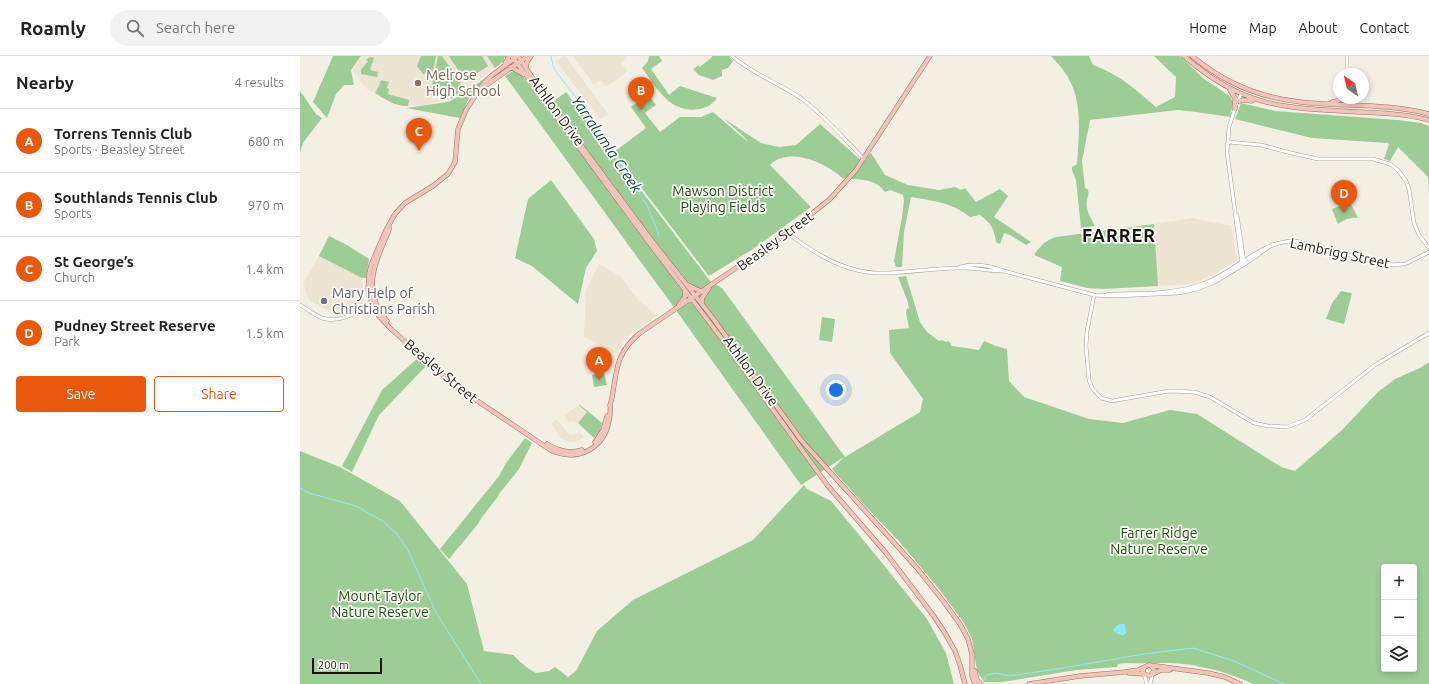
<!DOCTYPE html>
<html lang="en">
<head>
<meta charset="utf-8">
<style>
  :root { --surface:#fff; --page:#f2f2f2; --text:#222; --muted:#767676; --line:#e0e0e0; --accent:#ea580c }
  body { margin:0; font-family:Ubuntu,sans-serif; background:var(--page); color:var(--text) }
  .controls { position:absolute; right:12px; bottom:12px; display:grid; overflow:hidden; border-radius:4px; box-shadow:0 2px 6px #0003 }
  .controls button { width:36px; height:36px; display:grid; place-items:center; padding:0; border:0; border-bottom:1px solid var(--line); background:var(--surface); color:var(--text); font:20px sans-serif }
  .compass { position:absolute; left:1033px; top:12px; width:36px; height:36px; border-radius:50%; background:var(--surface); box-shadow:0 2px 6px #0003; rotate:326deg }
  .scale { position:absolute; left:12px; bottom:10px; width:70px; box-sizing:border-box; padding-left:4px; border:2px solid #171511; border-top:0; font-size:11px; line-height:14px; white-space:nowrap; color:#171511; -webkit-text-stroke:3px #fffdf8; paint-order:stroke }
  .you { position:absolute; left:536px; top:334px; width:14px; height:14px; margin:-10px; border:3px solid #fff; border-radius:50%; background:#1a73e8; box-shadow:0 0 0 6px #1a73e833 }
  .badge { display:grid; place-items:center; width:26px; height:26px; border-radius:50%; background:var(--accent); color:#fff; font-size:13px; font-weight:700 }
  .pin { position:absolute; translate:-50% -33px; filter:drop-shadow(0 1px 2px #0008) }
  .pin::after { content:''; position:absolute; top:21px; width:14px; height:12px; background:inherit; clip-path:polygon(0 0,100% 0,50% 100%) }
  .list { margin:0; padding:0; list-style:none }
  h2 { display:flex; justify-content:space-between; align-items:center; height:52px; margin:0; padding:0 16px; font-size:17px }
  h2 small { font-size:13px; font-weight:400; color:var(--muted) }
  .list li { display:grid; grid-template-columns:26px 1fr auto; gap:12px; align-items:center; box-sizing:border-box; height:64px; padding:0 16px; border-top:1px solid var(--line) }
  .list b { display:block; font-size:15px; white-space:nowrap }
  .list p { margin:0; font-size:13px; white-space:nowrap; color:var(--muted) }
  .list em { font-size:13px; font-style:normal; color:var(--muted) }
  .actions { display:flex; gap:8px; padding:12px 16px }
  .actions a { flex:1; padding:9px 0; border:1px solid var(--accent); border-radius:4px; text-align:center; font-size:14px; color:var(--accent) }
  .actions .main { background:var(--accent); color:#fff }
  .icon { flex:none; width:22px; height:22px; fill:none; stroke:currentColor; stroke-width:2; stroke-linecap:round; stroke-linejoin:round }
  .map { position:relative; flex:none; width:1129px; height:628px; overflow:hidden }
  header { display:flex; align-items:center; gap:24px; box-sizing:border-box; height:56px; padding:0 20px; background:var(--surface); border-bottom:1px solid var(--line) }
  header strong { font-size:19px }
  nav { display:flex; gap:22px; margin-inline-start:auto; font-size:14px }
  .search { width:280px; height:36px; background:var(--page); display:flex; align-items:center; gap:10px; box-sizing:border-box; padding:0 14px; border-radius:22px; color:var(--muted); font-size:15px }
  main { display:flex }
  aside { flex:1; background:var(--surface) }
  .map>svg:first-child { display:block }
  .built { fill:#ede4d1 }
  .green { fill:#9ccd95; fill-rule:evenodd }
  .water { fill:#8be9fd }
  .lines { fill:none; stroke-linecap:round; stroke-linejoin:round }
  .stream { stroke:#8be9fd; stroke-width:1 }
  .minor-casing { stroke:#a39e92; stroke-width:4 }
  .major-casing { stroke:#9e6d5e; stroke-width:5 }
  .minor { stroke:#fff; stroke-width:3 }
  .major { stroke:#f0c4b8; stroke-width:4 }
  .education-dot { fill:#8d6e63; stroke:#fffdf8; stroke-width:1.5 }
  .worship-dot { fill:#6b7280; stroke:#fffdf8; stroke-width:1.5 }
  .labels { text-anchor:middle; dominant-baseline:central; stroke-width:3.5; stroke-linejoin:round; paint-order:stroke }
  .education-label { font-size:14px; fill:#785e54; stroke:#fffdf8; text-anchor:start }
  .street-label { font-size:14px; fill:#171511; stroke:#fffdf8 }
  .park-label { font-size:14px; fill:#125008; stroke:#fffdf8 }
  .worship-label { font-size:14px; fill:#5b616d; stroke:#fffdf8; text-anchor:start }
  .water-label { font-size:15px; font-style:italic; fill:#003f49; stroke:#fffdf8 }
  .district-label { font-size:18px; font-weight:bold; letter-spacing:1px; fill:#171511; stroke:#fffdf8 }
</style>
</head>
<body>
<header>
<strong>Roamly</strong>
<div class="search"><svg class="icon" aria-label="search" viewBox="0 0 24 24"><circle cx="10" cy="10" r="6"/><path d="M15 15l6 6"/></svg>Search here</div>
<nav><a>Home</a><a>Map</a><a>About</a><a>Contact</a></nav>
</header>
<main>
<aside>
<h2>Nearby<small>4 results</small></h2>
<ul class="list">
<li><span class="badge">A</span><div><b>Torrens Tennis Club</b><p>Sports · Beasley Street</p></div><em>680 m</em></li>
<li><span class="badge">B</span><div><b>Southlands Tennis Club</b><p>Sports</p></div><em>970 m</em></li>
<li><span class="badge">C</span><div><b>St George’s</b><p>Church</p></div><em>1.4 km</em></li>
<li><span class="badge">D</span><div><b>Pudney Street Reserve</b><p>Park</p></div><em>1.5 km</em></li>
</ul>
<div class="actions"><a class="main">Save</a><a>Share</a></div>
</aside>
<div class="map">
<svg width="1129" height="628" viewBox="0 0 1129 628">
  <rect width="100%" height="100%" fill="#f4efe3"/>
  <!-- built -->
  <path class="built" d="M62,0H203L205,3L163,36L148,44L124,49H99L67,33L52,14Z
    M264,0H265L308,58L300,63L256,5Z
    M273,0H325L327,2L321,7L328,15L306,31L301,24L294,29Z
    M892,162L931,170L937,204L911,220L890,228L858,230L854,168Z
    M19,200L62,222L64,248L51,256L28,254L9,244L3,228Z
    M299,208L320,220L341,247L347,251L357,260L333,276L324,285L317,298L284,281L286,235Z
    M279,349L287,356L278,367L273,365L268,366L264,359Z
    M257,363L268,378L274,379L278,376L284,381L276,386H269L264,384L260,381L251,367Z"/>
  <!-- green -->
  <path class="green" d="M33,0H61L51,14L54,29H44L36,38L27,62L13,46Z
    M121,0H136L133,16L131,14L127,13L125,18H123L117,10Z
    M138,0H142L150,11L134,19Z
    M149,0H182L188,10L165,25Z
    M187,0H209L206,3L204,1V5L195,12Z
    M349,0H359L362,5L351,13L369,39L380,30L417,42C413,48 406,52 399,53C370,58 357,32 342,12L348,5Z
    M412,0H429L433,5L428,12L422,14V20L413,24L399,19L393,13L399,9L400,11L412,1Z
    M751,0H789L793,9C819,18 836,34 856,51L875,41L876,21L854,0H880L903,22L931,41L933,47L930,61L896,56L878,54L790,64L782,105L785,132L788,134C789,138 788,139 787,144C785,153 791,162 795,170L781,172L776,124L772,114V111L777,108C779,76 784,41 763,14C760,9 755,5 751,0Z
    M70,1L74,2L70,14L78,16L77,21L61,18V14L68,5L66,4Z
    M151,12L163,31L167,33L151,43L147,34H145L143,30L131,33L134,19Z
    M213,15L222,19L246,51L266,36L411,226L422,232L545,401L620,356L623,343L590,297L589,274L609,272L606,257L607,252L609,253L608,246L598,221L606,220L620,266L627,276L639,285L642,284L646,286L649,285L652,290L679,294L684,285L696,290L707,293L709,325L724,341L789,363L823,367L870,354L897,358L981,411L995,415L1042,374L1078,336L1095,323L1120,312L1129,306V628H953C937,620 918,614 901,611C877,605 851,608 826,607L818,608L817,611L776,614L702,626H684L677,615L672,583L664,567L639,533L598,484L567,452L532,413L544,401L501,429L373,250L205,20ZM1084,511H1114V613H1084Z
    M188,20L168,44L160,62L106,52L148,46L163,38Z
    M81,24L89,26L87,32L89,33L88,38L109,44L108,50C97,51 84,43 75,37L79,30Z
    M0,35L16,58L22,62L3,87L0,97Z
    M348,38L356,49L345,57L360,76L380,61H401L413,56L449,87L442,79L423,62L461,87L479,91L496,89L520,68L563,106L571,97L585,119L608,129L639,134L655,131L661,134L665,132L676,146L700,133L708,140L694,161L731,186L726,189L710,179L704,177L700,188L696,186C694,171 691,168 680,159L670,161C651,146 634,145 611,141L604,176L602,211H596L594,205L602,161L604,144L603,139L590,134L585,136C576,124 566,124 552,123C549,123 546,123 543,122C540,121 538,118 536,117C518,104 488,92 470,109L511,151L453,193L409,220L314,96L346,72L331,51Z
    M941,47L975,55L1098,64L1121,67L1129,70V138L1128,121L1098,91L1090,105L1084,103L1089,88L1088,87L1012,82L939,64L935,63Z
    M251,124L294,183L297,195L286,212L278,248L232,210L215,202L228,143Z
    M1050,146L1058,162C1050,161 1044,164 1038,168L1032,153Z
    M854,168L858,230L804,233L787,232L760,225L762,211L734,199C741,189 745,185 756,181Z
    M29,180L47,189L69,203L66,222H62L19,200Z
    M1041,235L1052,237L1044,268L1026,263L1032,247Z
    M522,261L535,263L532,286L519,284Z
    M118,302L128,308L79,359L52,416L42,410L82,334Z
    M304,316L307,329L294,331L292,319Z
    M279,348L302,367L300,374L294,382L278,367L287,356L279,349Z
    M225,382L232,387L219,413L199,438L197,442L182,461L178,468L149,503L140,493L199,420L206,407Z
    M0,395L40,411L100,445L167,528L184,595L213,599L226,611L236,617L249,615L255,611L268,621L276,615L297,575L333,544L453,484L504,429L507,433L531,445L578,502L627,563L646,597L654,628H0Z"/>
  <!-- water -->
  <path class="water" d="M819,568H825L826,577L822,580L815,576L813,574Z"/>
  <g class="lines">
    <!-- stream -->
    <path class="stream" d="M251,0L253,10L257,17L298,70L315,101L337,133L348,151L359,179
      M0,432L9,437L56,450L84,466L97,478L108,494L135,555L181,628
      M685,624V621L687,619L695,617L710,620L763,612L844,598L893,592L934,605L984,628"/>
    <!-- minor casing -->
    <g class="minor-casing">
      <path id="minor" d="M432,0C452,18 479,27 502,43C525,60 544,83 564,103
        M1047,18V0
        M941,38L936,49L929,71L927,96L942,208
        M1045,48L1047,42
        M928,86L961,89L991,97L1018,103H1073L1090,108L1098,114L1106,125L1109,133L1114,167L1119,179L1129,192
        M937,159L944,206
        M488,177C513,197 542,215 575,217C603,218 631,212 658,212C672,211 686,215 701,215
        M660,211C675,207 691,210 704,215L794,239L815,240L879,237L897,233L915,226L948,206L973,188
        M794,239L787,275L786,290L789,324L792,332L801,342L812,345L869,335L894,336L910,341L954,367L968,370L987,371L1005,364L1075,309L1129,277
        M806,239L808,238C840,237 875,239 905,227C937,215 960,185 995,185L1088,209L1105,208L1129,196
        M0,249C7,253 15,259 22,262C40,268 58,255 73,248
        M54,258H57L75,251
        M844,618L847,628
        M850,628L852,620"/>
    </g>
    <!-- major casing -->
    <g class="major-casing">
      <path id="major" d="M212,0L347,184L422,283L528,430L586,497L633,559L645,577L655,595L660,609L665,628
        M218,0L248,45L349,181L412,261L501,384L617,512L644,546L660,568L668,583L672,598V620L675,628
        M884,0C943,52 985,52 1059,56C1083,57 1106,58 1129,64
        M892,0C923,26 961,42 1001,46C1044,51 1087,47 1129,58
        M215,2L191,20L183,28L166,54L158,73L155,106L148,118L133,130L105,147L95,158L86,174L71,209L69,218L68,234L72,248L78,259L90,272L155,330L252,395C279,406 304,392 309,365C310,359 311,354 310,349
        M205,8L209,0
        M211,11L223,18
        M226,11L227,6L231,0
        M182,32L228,0
        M930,34L935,42V53
        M1049,42L1054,49
        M939,45L944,44L952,45
        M1032,46L1037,45L1043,42
        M388,229L402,236
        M402,247V242L409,232
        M379,249L385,241V234
        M87,265C60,234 76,206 89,174V171
        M310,350C318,319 312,300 340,277L489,176L530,143L556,114L630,0
        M295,386L303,374L307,360
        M247,388C258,395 269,398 282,394
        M844,612L843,615L844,618L850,620L854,615L853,612L851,610
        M675,615L677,624L681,628
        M829,617L844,618
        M853,618L861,614H870
        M729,628L780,620L825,616L838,614L849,609L908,617L925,621L940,628"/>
    </g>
    <!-- minor -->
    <use href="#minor" class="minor"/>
    <!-- major -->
    <use href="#major" class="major"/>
  </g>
  <!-- markers -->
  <circle class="education-dot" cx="118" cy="27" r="4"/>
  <circle class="worship-dot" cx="24" cy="245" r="4"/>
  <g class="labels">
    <!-- education labels -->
    <g class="education-label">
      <text x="126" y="19">Melrose<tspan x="126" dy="16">High School</tspan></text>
    </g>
    <!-- street labels -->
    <g class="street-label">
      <text transform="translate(257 55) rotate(54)">Athllon Drive</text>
      <text transform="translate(475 185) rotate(-36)">Beasley Street</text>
      <text transform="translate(1040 197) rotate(12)">Lambrigg Street</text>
      <text transform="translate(141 315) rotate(40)">Beasley Street</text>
      <text transform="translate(451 315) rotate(54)">Athllon Drive</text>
    </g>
    <!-- park labels -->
    <g class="park-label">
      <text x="423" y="135">Mawson District<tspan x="423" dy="16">Playing Fields</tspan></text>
      <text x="859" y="477">Farrer Ridge<tspan x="859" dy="16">Nature Reserve</tspan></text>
      <text x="80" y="540">Mount Taylor<tspan x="80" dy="16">Nature Reserve</tspan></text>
    </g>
    <!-- worship labels -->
    <g class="worship-label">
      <text x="32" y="237">Mary Help of<tspan x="32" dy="16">Christians Parish</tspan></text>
    </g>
    <!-- water labels -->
    <g class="water-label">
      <text transform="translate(307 88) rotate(56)">Yarralumla Creek</text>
    </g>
    <!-- district labels -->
    <g class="district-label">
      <text x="819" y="179">FARRER</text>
    </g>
  </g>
</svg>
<div class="controls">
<button>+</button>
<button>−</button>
<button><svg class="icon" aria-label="layers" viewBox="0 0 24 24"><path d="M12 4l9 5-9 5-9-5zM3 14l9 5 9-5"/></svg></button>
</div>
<svg class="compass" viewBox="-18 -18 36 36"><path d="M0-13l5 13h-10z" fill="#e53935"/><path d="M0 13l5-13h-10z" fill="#767676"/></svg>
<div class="scale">200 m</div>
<div class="you"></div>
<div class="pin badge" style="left:299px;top:324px">A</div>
<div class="pin badge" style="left:341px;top:54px">B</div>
<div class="pin badge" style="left:119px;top:95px">C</div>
<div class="pin badge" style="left:1044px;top:157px">D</div>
</div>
</main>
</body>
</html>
